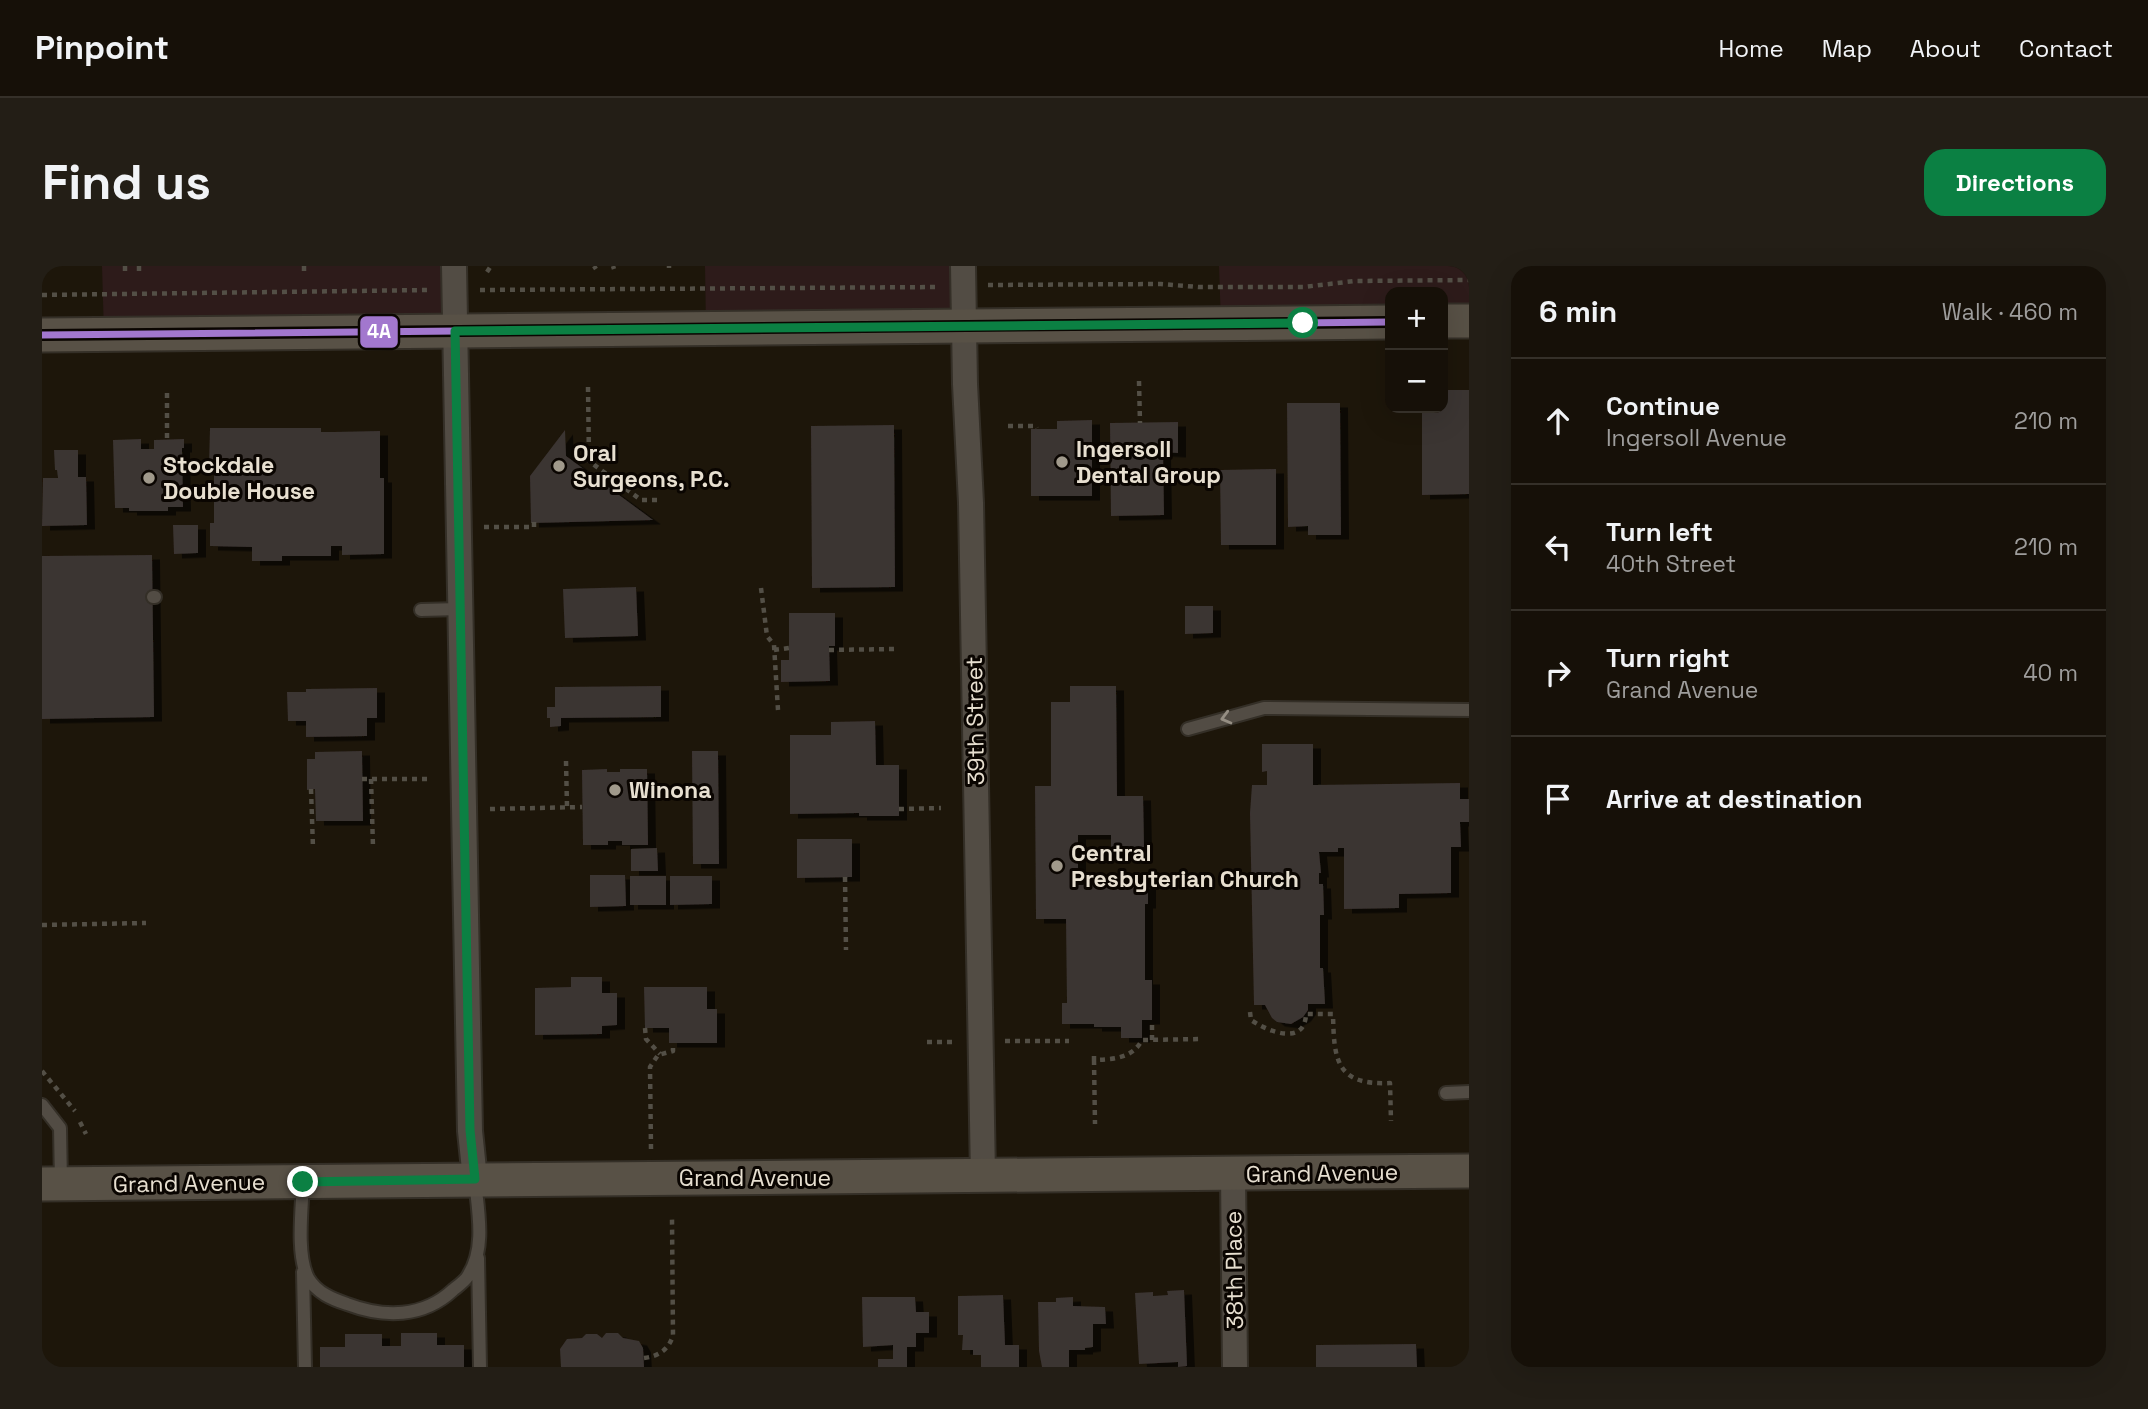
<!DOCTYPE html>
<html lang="en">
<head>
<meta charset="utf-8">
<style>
  :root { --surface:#161008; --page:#231e16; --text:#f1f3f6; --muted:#9e9d9c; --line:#353029; --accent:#0b8043 }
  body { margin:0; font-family:"Space Grotesk",sans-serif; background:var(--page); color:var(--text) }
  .controls { position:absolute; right:21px; top:21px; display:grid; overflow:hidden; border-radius:14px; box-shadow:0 7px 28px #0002 }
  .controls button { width:63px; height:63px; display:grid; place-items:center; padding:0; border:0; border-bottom:2px solid var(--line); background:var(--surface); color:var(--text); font:35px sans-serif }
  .stop { position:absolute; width:21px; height:21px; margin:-16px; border:5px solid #0b8043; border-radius:50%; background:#fff }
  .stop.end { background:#0b8043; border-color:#fff; box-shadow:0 2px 7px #0008 }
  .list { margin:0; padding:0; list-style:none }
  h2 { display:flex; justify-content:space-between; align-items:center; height:91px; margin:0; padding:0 28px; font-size:30px }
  h2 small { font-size:23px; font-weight:400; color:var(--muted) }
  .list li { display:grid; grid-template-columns:46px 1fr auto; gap:21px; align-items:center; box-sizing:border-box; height:126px; padding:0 28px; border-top:2px solid var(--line) }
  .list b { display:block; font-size:26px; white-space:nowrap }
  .list p { margin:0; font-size:23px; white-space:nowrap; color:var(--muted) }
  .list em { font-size:23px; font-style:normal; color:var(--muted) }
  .icon { flex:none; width:38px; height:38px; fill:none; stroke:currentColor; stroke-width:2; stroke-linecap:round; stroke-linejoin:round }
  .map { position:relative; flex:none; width:1427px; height:1101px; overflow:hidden; border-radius:21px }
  header { display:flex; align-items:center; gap:42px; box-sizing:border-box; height:98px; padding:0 35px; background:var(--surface); border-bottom:2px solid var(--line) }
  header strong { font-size:33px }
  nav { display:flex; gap:38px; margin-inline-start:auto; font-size:24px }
  .intro { display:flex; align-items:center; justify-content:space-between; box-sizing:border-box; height:168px; padding:0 42px }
  h1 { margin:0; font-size:49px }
  .button { padding:18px 32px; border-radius:21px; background:var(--accent); color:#fff; font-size:24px; font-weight:700 }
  main { display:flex; gap:42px; padding:0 42px }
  aside { flex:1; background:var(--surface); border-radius:21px; box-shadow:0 7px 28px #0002 }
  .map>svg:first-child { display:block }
  .commercial { fill:#2d1b1a }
  .building { fill:#3b3432; filter:url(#shadow) }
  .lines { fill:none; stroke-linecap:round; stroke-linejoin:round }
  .lane-casing { stroke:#342f27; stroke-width:16 }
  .street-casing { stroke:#342f27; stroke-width:28 }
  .secondary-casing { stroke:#342f27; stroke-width:37 }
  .path { stroke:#534f46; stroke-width:4.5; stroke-dasharray:5 5; stroke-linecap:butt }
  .lane { stroke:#524c44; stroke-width:12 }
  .street { stroke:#524c44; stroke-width:24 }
  .secondary { stroke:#585146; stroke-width:33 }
  .bus-1-casing { stroke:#0a0501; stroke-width:12 }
  .bus-1 { stroke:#a277ce; stroke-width:7 }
  .oneway { stroke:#958e83 }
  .route { stroke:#0b8043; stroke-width:9 }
  .poi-dot { fill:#a0998b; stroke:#0a0501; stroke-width:2.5 }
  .labels { text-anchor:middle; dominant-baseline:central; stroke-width:6; stroke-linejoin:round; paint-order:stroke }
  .poi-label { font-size:23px; font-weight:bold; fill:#e7dfd0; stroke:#0a0501; text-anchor:start }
  .street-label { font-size:23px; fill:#e7dfd0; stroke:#0a0501 }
  .line-badge { stroke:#0a0501; stroke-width:2.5 }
  .badge-label { font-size:19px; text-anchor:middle; font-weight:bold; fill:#fff }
</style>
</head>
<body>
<header>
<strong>Pinpoint</strong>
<nav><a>Home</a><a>Map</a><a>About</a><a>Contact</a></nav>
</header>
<div class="intro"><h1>Find us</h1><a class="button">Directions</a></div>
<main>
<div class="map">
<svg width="1427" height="1101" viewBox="0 0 1427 1101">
  <defs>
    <filter id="shadow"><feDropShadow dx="8" dy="4.5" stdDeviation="0" flood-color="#0009"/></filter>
  </defs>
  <rect width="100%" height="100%" fill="#1d160a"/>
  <!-- commercial -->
  <path class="commercial" d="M60,0H412L413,65L62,68Z
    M663,0H921L922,60L664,62Z
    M1177,0H1427V55H1401V26H1348V56L1179,57Z"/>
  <!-- building -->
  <path class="building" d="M1401,124H1427V228L1380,229V142H1401Z
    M1245,137H1298L1299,269H1266V260L1246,261Z
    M1050,154V230H989V163H1015V155Z
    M1136,156V187L1121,186L1122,249L1069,250L1068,157Z
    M852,159L853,321L770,322L769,160Z
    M168,162H279V166H291L338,165V212H342V288L300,289V280H289V290H240V295H210V281L168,280V257H172V200H167Z
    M523,164L524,190L611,254L489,257L488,210Z
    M99,173V183H112V174L142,173V182H140L141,241H126V245H87V242H73L71,174Z
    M12,184H36V211H44L45,259L0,260L1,212H16L15,204H13Z
    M1234,203V279H1179L1178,204Z
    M131,259H156V287L132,288Z
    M110,289L112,451L0,453V290Z
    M594,321L596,370L523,372L521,323Z
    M1143,340H1171V367L1143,368Z
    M747,347H793V380H787L788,415L739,416V394H747Z
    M619,420V451L519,452V460L508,461V452H505V441H513V421Z
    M1028,420H1074L1075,530H1101L1102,581H1069V569H1036V619L1106,618V638H1103V714H1110V754H1100V772H1079V761H1052V758H1020V737H1025L1024,653H994L993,520H1009V436H1028Z
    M335,422V452H325V470L264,471V455H246L245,426H264V423Z
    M833,455L834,499H857V550H817V547L748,548V469H789V456Z
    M1220,478H1271V519L1418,517V533H1427V556H1418L1419,581H1409V627L1357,628V642L1302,643V582H1296V586H1277L1279,607H1277V618H1281L1282,649H1278V702H1281L1283,738H1266V744L1261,751L1249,758L1235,756L1230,752L1223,739H1212L1208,547L1210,519H1225V505L1220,506Z
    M320,485L321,555H274L273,523L265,524V493H273V486Z
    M650,485H676L677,598H651Z
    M565,503V506H578V503H605L606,579H580V575H566V579H541L540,504Z
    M755,573H810V611L755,612Z
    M615,582L616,605H589V583Z
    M548,609H583L584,640L548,641Z
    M588,610H624V639H588Z
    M628,610H670V638L628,639Z
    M529,711H560V727H575V759L560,760V768L493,769V722L529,721Z
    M602,721H665V743H675V777H627V762H603Z
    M1142,1024L1145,1100L1136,1101V1096L1097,1098L1093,1027L1111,1026V1030L1126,1029L1125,1025Z
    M961,1029L963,1079H977V1101H939V1089H931V1084H920L921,1069H916V1030Z
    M820,1031H873L874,1046H887V1067H874V1081H865V1101H836V1093H851V1079L821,1081Z
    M1031,1031V1040L1063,1041L1064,1058H1051V1081L1043,1082V1084H1027V1101H1000L997,1085L996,1036H1014V1032Z
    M359,1067H395V1079H422V1101H278V1081H303V1068H340V1080H359Z
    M564,1067H576L581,1072L597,1075L601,1082L602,1101H519L518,1083L525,1073L540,1072L544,1068H555L560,1072Z
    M1374,1078L1375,1101H1274V1079Z"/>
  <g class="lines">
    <!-- lane casing -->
    <g class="lane-casing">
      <path id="lane" d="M111,331H113
        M379,344L418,343
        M1146,463L1222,442L1427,444
        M1404,827L1427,826
        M0,839L18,862L19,918
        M261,916C260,942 254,989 266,1012C275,1027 290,1033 305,1038C342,1052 381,1052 411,1024C416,1020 423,1015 426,1010C444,983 436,945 433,915
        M436,992L438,1101
        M261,1006L263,1101"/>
    </g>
    <!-- street casing -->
    <g class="street-casing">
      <path id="street" d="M412,0L428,865L433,913
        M921,0L923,118L929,237L941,910
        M1191,908L1193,1101"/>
    </g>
    <!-- secondary casing -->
    <g class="secondary-casing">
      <path id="secondary" d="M1401,55H1427
        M0,69L1348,56
        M0,918L1427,905"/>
    </g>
    <!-- path -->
    <path class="path" d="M83,0V8
      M97,0V8
      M262,0V6
      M552,0L554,3
      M571,0L572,3
      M627,0V2
      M445,6L449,0
      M946,19L1119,18L1156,21H1261L1313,15L1427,14
      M438,24L898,21
      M0,29L388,24
      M1097,115L1098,157
      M546,121L547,195L599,234H620
      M125,127V173
      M966,160H994L995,162
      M563,219L568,210
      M442,261H492V256
      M719,322L725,370L732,379L736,444
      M732,384L747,382
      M787,384L852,383
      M524,495L525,541
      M320,513H387
      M329,513L331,581
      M269,523L271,582
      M448,543L540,541
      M857,543L899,542
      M803,611L804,684
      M0,659L104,657
      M1208,746L1209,754C1225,765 1263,781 1264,748H1291C1292,792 1293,820 1348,817L1349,855
      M603,762L604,773L618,788
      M1110,774V754
      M963,775H1027
      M885,776H913
      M1052,790V794C1071,793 1090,793 1100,774L1160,773
      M1052,794L1053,858
      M0,805L33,845
      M38,856L44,868
      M609,883L608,801L616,789L631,785V777
      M602,1092C617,1090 626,1084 631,1070L630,953"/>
    <!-- lane -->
    <use href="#lane" class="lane"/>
    <!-- street -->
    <use href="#street" class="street"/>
    <!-- secondary -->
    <use href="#secondary" class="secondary"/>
    <!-- bus-1 casing -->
    <g class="bus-1-casing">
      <path id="bus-1" d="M0,69L1348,56"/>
    </g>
    <!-- bus-1 -->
    <use href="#bus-1" class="bus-1"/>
  </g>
  <!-- one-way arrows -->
  <defs><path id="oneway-chevron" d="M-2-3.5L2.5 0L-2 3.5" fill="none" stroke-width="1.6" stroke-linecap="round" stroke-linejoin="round" transform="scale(1.75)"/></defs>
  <use class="oneway" href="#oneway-chevron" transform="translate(1184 452) rotate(165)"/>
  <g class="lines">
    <!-- route -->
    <path class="route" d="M261,916L433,913L428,864L413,65L1261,57"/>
  </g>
  <!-- markers -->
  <g class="poi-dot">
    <circle cx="1020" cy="196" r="7"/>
    <circle cx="517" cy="200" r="7"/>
    <circle cx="107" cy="212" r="7"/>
    <circle cx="573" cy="524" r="7"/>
    <circle cx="1015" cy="600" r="7"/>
  </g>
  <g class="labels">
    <!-- poi labels -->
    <g class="poi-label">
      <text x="1034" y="183">Ingersoll<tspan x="1034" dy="26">Dental Group</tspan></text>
      <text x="531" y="187">Oral<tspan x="531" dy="26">Surgeons, P.C.</tspan></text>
      <text x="121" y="199">Stockdale<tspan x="121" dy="26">Double House</tspan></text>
      <text x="587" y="524">Winona</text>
      <text x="1029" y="587">Central<tspan x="1029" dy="26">Presbyterian Church</tspan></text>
    </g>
    <!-- street labels -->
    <g class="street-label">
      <text transform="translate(933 455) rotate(-91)">39th Street</text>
      <text transform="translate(1280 907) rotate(-1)">Grand Avenue</text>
      <text x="713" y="912">Grand Avenue</text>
      <text transform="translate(147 917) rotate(-1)">Grand Avenue</text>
      <text transform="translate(1192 1004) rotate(-91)">38th Place</text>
    </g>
  </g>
  <rect class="line-badge" x="317" y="49" width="40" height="34" rx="7" fill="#a277ce"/>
  <g class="badge-label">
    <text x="337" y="72">4A</text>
  </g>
</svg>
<div class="controls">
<button>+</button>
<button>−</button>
</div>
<div class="stop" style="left:1261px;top:57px"></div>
<div class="stop end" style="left:261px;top:916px"></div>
</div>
<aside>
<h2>6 min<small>Walk · 460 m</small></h2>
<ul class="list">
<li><svg class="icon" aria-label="ahead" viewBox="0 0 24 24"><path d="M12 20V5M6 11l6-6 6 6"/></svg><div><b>Continue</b><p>Ingersoll Avenue</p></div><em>210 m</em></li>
<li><svg class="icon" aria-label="left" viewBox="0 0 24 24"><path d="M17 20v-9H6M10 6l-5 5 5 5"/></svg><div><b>Turn left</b><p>40th Street</p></div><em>210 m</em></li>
<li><svg class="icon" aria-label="right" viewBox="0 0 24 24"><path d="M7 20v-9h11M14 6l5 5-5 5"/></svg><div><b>Turn right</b><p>Grand Avenue</p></div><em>40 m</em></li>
<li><svg class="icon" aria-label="arrive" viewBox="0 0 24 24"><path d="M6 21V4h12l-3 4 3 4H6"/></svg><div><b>Arrive at destination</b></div></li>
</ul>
</aside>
</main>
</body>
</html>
